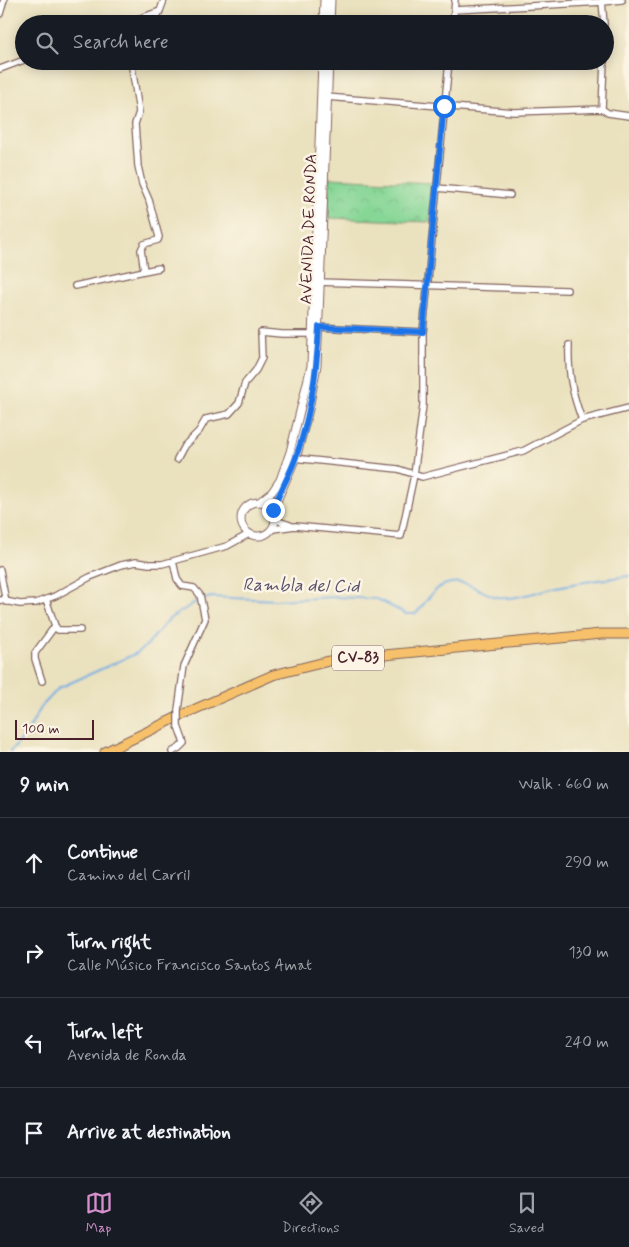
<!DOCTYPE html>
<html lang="en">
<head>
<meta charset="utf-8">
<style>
  :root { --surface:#171b24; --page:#242831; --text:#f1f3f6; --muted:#9ea1a6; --line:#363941; --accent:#d690ce }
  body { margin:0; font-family:Mynerve,sans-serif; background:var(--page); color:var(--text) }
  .scale { position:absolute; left:15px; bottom:12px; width:79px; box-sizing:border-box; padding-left:5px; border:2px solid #4a1f2b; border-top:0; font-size:14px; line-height:18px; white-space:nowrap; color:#4a1f2b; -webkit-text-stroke:4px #fcf5e5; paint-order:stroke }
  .stop { position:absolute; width:15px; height:15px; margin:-11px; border:4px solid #1a73e8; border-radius:50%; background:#fff }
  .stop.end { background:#1a73e8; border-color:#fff; box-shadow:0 1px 5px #0008 }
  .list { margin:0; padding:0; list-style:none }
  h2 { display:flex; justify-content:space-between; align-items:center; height:65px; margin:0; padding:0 20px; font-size:21px }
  h2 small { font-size:16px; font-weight:400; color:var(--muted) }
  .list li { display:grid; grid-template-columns:32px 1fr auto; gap:15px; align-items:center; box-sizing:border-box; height:90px; padding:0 20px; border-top:1px solid var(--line) }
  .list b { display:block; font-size:19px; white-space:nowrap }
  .list p { margin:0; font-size:16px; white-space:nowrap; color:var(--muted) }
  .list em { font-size:16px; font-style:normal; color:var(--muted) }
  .icon { flex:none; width:28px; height:28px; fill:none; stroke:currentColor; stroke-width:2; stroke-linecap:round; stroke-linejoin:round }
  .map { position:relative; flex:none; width:629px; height:752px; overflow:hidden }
  .search { position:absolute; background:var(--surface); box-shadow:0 2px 12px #0003; left:15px; right:15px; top:15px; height:55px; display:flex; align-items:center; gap:12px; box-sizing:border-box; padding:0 18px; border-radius:28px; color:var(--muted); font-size:19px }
  .sheet { height:425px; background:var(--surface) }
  nav { display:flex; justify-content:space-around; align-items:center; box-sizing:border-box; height:70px; border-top:1px solid var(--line); background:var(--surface); font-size:14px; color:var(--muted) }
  nav a { display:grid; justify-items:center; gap:2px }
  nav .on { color:var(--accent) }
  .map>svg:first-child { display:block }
  .park { fill:url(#park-crowns); stroke:#687a60 }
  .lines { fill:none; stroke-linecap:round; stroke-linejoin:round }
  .stream { stroke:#72ade3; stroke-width:2 }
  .minor-casing { stroke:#82635e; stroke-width:8 }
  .tertiary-casing { stroke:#82635e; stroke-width:9 }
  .primary-casing { stroke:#82635e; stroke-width:11 }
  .minor { stroke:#fff; stroke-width:5.5 }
  .tertiary { stroke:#fff; stroke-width:7 }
  .primary { stroke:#f6c16b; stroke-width:9 }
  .minor-bridge-casing { stroke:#82635e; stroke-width:8; stroke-linecap:butt }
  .minor-bridge { stroke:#fff; stroke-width:5.5 }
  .route { stroke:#1a73e8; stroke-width:6 }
  .labels { text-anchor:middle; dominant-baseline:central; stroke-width:5; stroke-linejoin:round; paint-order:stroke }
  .shield { fill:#fcf5e5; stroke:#7f5f63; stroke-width:1 }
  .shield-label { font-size:15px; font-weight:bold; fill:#4a1f2b }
  .street-label { font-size:16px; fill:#4a1f2b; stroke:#fcf5e5 }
  .water-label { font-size:18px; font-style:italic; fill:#58516b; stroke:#fcf5e5 }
</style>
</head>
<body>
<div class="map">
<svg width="629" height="752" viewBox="0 0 629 752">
  <defs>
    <pattern id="park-crowns" width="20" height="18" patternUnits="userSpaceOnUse" patternTransform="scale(1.25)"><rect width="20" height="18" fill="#86d696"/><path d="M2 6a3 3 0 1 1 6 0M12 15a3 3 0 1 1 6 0" fill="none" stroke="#75b781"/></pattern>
  </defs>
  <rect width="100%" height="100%" fill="#fcf5e5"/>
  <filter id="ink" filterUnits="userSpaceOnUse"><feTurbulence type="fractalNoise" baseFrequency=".02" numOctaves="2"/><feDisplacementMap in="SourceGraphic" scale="10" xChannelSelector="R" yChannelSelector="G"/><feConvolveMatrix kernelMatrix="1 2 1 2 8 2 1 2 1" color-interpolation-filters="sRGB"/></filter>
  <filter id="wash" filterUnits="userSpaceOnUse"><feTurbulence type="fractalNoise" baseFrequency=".0096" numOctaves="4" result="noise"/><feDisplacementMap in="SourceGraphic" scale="20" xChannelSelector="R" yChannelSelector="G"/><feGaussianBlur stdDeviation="1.12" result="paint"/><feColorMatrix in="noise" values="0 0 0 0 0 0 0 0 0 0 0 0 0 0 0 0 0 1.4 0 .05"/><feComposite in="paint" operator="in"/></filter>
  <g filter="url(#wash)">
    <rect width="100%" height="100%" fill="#eae1be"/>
    <!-- park -->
    <path class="park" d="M329,178L433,183L430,222L328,218Z"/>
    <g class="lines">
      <!-- stream -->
      <path class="stream" d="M10,752L25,736L42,706L59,688L137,653L147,645L169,619L196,602L211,597L276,600L336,597L377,599L406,614H415C427,603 432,586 451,583C472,579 487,600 509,598C523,597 543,590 557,587C581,582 605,579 629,576"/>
    </g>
  </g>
  <g filter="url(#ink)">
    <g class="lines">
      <!-- minor casing -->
      <g class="minor-casing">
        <path id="minor" d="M602,1L604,24
          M455,10L603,2L622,0
          M0,14L4,0
          M124,24L160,11L164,0
          M153,24L160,11
          M453,24L455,0
          M131,61L139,112L135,124L138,166L142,184L149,200L159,237L158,240L144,244L141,250L144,271L159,268
          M0,69L24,60
          M326,97L514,112L602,109L608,113L629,116
          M602,109L604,61
          M437,188L510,195
          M317,282L567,290
          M75,286L144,271
          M315,327L423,332
          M569,345C568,374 572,393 582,420
          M293,458L398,469L422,477L523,451L582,420L629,408
          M177,459L184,446L199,431L206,419L229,414L239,403L245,383L256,370L262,358L261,332L282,334H313
          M275,517L281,522L290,525
          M273,529L295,526L401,536L414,475L423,405V332L449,61
          M0,570L6,602
          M0,600L20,604L36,603L55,596L90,577L121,565L136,562L149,564H162L173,561
          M55,626L58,630H80
          M42,681L35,659V653L55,626L46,599
          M178,710L184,666L205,619L200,595L194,588L182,586L177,579L173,561L227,546L249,534
          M172,752L179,748L184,743L178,726"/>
      </g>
      <!-- tertiary casing -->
      <g class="tertiary-casing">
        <path id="tertiary" d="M323,24L324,0
          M330,24L331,0
          M259,502L272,492L280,480L290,452L311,366L322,61
          M241 519a17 17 0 1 1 34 0a17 17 0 1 1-34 0Z
          M273,510L297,455L309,409L317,365L329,61"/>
      </g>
      <!-- primary casing -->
      <g class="primary-casing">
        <path id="primary" d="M105,752L184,714L273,675L333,660L601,634H629"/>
      </g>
      <!-- minor -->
      <use href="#minor" class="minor"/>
      <!-- tertiary -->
      <use href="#tertiary" class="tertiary"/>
      <!-- primary -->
      <use href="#primary" class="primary"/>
      <!-- minor-bridge casing -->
      <g class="minor-bridge-casing">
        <path id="minor-bridge" d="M178,726V710"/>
      </g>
      <!-- minor-bridge -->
      <use href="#minor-bridge" class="minor-bridge"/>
    </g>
  </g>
  <g class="lines" filter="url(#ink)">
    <!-- route -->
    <path class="route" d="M273,510C279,492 290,475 296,457C311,415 317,371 319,327L423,332L444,106"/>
  </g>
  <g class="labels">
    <!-- shield labels -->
    <rect class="shield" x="332" y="645.5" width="52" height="25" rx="4"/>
    <g class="shield-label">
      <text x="358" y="658">CV-83</text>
    </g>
    <!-- street labels -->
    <g class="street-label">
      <text transform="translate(309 229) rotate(-88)">AVENIDA DE RONDA</text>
    </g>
    <!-- water labels -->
    <g class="water-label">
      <text transform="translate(301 586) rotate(1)">Rambla del Cid</text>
    </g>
  </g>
</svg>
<div class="scale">100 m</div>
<div class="stop" style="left:444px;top:106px"></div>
<div class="stop end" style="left:273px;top:510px"></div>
<div class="search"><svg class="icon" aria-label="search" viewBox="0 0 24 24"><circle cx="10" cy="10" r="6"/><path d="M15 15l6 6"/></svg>Search here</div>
</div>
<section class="sheet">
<h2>9 min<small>Walk · 660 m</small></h2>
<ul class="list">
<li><svg class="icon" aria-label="ahead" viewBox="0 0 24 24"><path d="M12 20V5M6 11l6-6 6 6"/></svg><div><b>Continue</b><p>Camino del Carril</p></div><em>290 m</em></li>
<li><svg class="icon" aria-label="right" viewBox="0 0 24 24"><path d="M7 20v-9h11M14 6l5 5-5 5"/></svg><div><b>Turn right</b><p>Calle Músico Francisco Santos Amat</p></div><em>130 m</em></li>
<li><svg class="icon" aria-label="left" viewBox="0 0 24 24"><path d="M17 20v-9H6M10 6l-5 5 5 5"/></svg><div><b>Turn left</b><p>Avenida de Ronda</p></div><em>240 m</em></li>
<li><svg class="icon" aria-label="arrive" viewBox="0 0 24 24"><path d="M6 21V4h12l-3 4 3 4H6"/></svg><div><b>Arrive at destination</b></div></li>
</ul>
</section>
<nav>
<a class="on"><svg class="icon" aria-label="map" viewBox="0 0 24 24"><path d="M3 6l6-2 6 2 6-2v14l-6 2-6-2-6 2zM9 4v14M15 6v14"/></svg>Map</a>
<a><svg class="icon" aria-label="directions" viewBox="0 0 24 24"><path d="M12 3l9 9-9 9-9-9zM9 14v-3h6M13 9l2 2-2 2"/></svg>Directions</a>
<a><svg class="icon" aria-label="saved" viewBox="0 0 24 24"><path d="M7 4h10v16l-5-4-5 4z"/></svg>Saved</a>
</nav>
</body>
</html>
